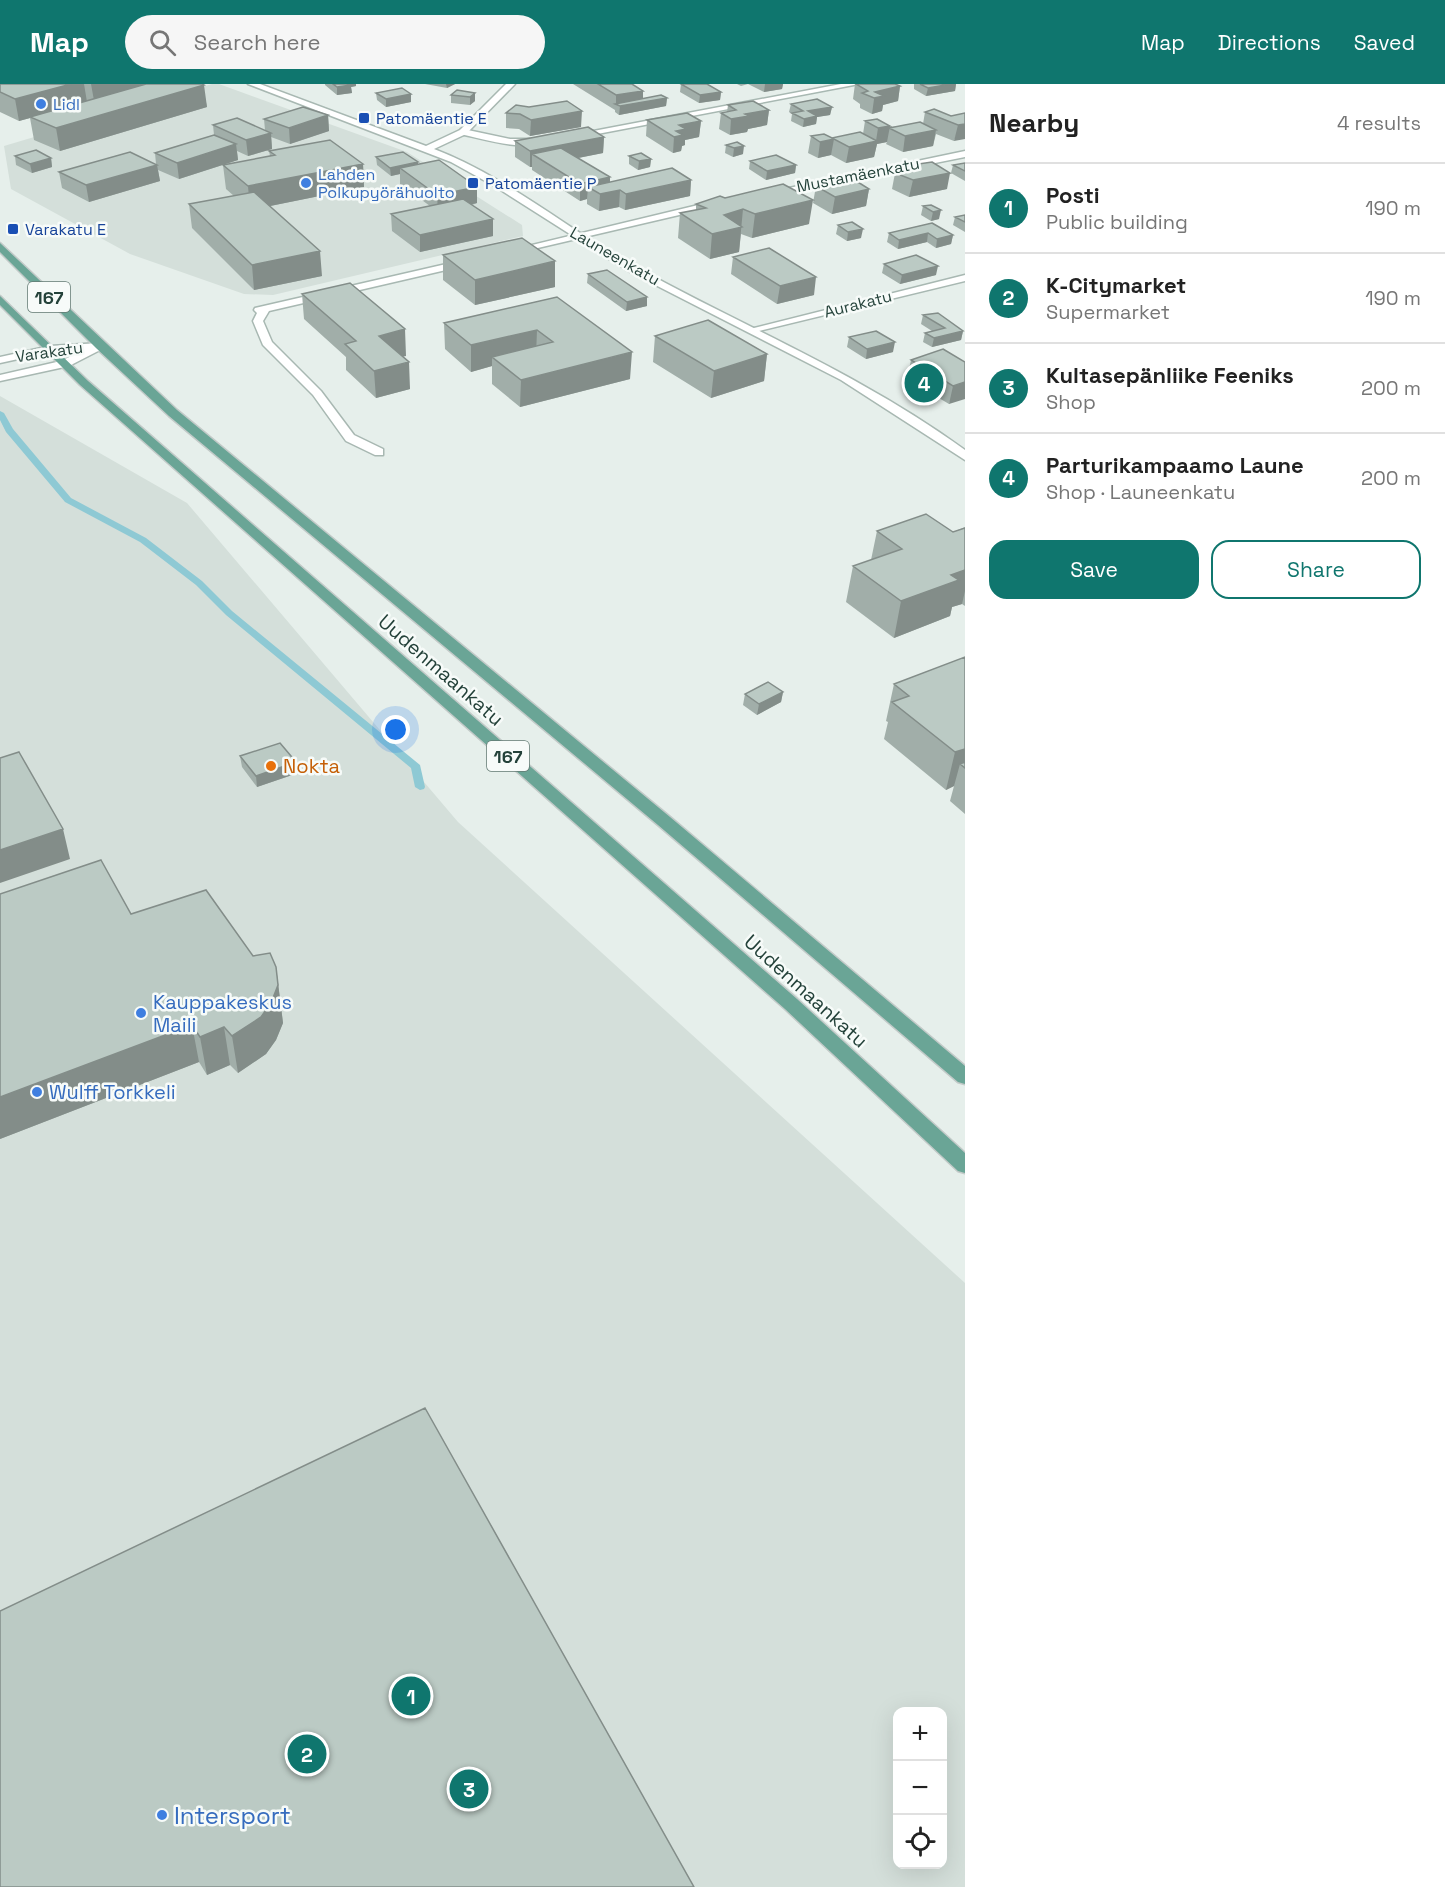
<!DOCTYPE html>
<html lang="en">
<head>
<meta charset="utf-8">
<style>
  :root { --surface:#fff; --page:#f6f6f6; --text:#222; --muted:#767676; --line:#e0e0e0; --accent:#0f766e }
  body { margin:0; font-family:"Space Grotesk",sans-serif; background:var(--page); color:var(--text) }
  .controls { position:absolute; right:18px; bottom:18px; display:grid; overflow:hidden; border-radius:12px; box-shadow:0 6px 24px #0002 }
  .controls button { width:54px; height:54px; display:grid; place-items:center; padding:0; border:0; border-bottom:2px solid var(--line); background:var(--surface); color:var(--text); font:30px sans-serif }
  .you { position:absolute; left:396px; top:646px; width:21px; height:21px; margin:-15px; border:4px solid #fff; border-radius:50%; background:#1a73e8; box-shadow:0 0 0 9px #1a73e833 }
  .badge { display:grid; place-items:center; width:39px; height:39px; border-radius:50%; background:var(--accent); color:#fff; font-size:20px; font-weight:700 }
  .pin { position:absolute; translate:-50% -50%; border:3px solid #fff; box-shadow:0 2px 6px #0006 }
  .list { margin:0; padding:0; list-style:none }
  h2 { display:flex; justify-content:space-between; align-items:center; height:78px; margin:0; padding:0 24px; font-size:26px }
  h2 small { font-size:20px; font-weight:400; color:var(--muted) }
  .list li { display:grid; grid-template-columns:39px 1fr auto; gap:18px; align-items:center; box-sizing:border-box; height:90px; padding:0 24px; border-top:2px solid var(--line) }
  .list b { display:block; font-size:22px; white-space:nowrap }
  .list p { margin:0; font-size:20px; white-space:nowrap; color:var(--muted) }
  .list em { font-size:20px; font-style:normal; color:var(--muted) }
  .actions { display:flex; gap:12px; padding:18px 24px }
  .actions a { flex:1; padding:14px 0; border:2px solid var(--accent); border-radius:18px; text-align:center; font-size:21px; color:var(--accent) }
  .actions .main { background:var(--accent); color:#fff }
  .icon { flex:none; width:33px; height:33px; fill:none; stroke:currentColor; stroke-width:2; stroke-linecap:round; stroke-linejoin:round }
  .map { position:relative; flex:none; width:965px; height:1803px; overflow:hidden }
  header { display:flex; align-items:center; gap:36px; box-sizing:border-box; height:84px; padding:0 30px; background:var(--accent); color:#fff }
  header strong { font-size:28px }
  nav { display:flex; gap:33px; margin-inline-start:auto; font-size:21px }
  .search { width:420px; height:54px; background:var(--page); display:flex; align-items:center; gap:15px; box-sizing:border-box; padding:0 21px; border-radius:33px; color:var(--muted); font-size:22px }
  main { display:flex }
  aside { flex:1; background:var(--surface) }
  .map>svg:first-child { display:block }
  .built { fill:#d4dfda; fill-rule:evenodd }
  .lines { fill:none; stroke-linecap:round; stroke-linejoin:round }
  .stream { fill:#8ec9d4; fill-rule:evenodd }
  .minor-casing { stroke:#a8b8b2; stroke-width:3 }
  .tertiary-casing { stroke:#a8b8b2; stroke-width:3 }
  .primary-casing { stroke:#c2cac8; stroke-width:3 }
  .minor { fill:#fff; fill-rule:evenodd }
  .tertiary { fill:#fff; fill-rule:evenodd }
  .primary { fill:#6aa596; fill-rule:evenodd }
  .wall { fill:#a1aea9 }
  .shaded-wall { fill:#838d89 }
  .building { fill:#bbcac4; stroke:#838d89; stroke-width:1.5 }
  .shop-dot { fill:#3f7fe0; stroke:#f7fbf9; stroke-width:2 }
  .transit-dot { fill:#1a4fb4; stroke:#f7fbf9; stroke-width:2 }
  .food-dot { fill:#e8710a; stroke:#f7fbf9; stroke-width:2 }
  .labels { text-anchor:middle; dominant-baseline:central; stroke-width:5; stroke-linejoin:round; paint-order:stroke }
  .far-shop-label { font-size:16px; fill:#366cbe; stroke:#f7fbf9; text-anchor:start }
  .far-transit-label { font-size:16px; fill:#164399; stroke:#f7fbf9; text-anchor:start }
  .far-street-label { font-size:16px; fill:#24423a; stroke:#f7fbf9 }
  .shield { fill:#f7fbf9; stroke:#637a73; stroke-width:1.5 }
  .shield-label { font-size:18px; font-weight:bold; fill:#24423a }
  .street-label { font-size:20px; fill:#24423a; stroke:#f7fbf9 }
  .food-label { font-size:20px; fill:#c56008; stroke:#f7fbf9; text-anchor:start }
  .shop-label { font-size:20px; fill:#366cbe; stroke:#f7fbf9; text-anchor:start }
  .near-shop-label { font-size:24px; fill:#366cbe; stroke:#f7fbf9; text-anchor:start }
</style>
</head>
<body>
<header>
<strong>Map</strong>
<div class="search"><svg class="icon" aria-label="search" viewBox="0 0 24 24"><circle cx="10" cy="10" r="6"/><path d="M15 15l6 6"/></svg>Search here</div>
<nav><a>Map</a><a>Directions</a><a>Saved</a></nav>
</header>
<main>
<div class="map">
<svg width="965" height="1803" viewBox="0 0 965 1803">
  <rect width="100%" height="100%" fill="#e6efeb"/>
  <!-- built -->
  <path class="built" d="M212,0H219L407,68L522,141L523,152L273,211L244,210L130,170L11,105L4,62Z
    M0,312L187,419L458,738L965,1199V1803H0ZM898,1628H942V1780H898Z"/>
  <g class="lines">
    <!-- stream -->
    <path class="stream" d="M0,327L4,329L13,345L71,414L146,454L202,497L232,527L420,681L425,703L424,705L420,706L415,703L411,684L226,531L196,501L140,458L65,418L6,348L0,336Z"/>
    <!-- minor casing -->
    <g class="minor-casing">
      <path id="minor" d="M841,0H859L571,55L567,52Z
        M463,45L510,55H538L542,58C526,68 479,54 460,50V46Z
        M965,67V73L770,112L765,109Z
        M719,116L724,119L722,121L512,170L507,167Z
        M468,175L473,178L472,180L269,227L263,237L272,258L321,307L354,351L383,365V371H375L346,357L313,311L263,261L253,237L257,229L254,226L255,224Z
        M965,191V197L751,249L746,246Z"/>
    </g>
    <!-- tertiary casing -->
    <g class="tertiary-casing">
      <path id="tertiary" d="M248,0H260L426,62L460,46L506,0H515L466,50L434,65C507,93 567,145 634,182C746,244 861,290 965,366V376L841,296L628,187L496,103L451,78Z
        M100,259L104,260V264L69,282L0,297V291L61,277L84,266L50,268L0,279V273L50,262Z"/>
    </g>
    <!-- primary casing -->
    <g class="primary-casing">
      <path id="primary" d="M0,159L177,326L670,733L965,982V1000L958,998L658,741L169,332L96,264L0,168Z
        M0,212L88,297L797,915L965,1069V1089L958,1087L785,925L80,301L0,221Z"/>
    </g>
    <!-- minor -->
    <use href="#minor" class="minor"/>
    <!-- tertiary -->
    <use href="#tertiary" class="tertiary"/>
    <!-- primary -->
    <use href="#primary" class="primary"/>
  </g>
  <!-- wall -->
  <path class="wall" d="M0,0H202L207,23L60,67L34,56L30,34L19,37L0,28Z
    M325,0H356V2L351,3L352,9L337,11L325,1Z
    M425,0H455L447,4Z
    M573,0H632L643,14H667L666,22L619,31L615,28V26Z
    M681,0L721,8L720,16L699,19L680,8Z
    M737,0H783L782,5L764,8L748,0L741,2Z
    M855,0H895L900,2L898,17L883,21L882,27L872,30L860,24V20L853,15Z
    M914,0H956L955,7L926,12L914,5Z
    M376,9L411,10V18L386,23L377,16Z
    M475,9V17L470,21L451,19V11Z
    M791,20L832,23L830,31L817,33L816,40L803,43L791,37L792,30L789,28Z
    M516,21L581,43L530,52L519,45L506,44V29Z
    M728,21L769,26L767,41L748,45L747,48L730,51L719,45L721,29L727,28Z
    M925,28L951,32L965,29L954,57L936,50L933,62L903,68L886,60L887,58L877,60L874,73L846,79L831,71L818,74L808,69L811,52L832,54L863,50L865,37L890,42V43L923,40Z
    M328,31L329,47L290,60L271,53L272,65L248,72L237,67L238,76L179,95L158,86L160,97L89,118L62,104L59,88L156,80L155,69L214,51L213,41L265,46L264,35Z
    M647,36L701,37L699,53L685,56V61L682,62L681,67L673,69L646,52Z
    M604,53L603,69L578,74L610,98L691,96L690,112L625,126L619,123L599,127L587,120V115L580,117L532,86V83H530L515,73V57Z
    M737,58L743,70L733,73L725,69L726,61Z
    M269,67L363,80L364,103L270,122L322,192L254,206L192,144L189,120L234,112L226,105L223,81L270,72Z
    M15,72L51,74L52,83L32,89L16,81Z
    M629,72L651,75L650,83L638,86L629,80Z
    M376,73L418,80L477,119L472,121L493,135V152L420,168L392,147L391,130L430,122L400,100V90L391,92L377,81Z
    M750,77L796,81L795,89L766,96L749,85Z
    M965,79V97L951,89L953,81Z
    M898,83L947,105L909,113L892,105L895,89L897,88Z
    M816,102L869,105L866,122L832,130L813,119Z
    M720,112L809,140L752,154L741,150L739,168L710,175L678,154L680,129L696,126V120Z
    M931,121L939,135L931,137L921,131L923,122Z
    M965,131V148L953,141L955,133Z
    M932,139L953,151L951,160L936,164L927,158L898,165L887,158L889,149Z
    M838,141L861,154L847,157L836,150Z
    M443,171L555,203L475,221L443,196Z
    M733,173L814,211L777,220L731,190Z
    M884,180L936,191L900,200L882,189Z
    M588,190L647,213V222L626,227L587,199Z
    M302,210L406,272H402L410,305L376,314L346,286V273L304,235Z
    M557,213L630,295L520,323L492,300V282L471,288L445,265L444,239Z
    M923,231L963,247L961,256L932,263L923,258L925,249L932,247L921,240Z
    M655,252L767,270L764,297L711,314L653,278Z
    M849,253L893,268L866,275L847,263Z
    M911,276L965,278L949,320L907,295Z
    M965,443V522L962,520L952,523L950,532L894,554L846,518L853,482L871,476L877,447L953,448Z
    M965,573V730L950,717L954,702L946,706L884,655L888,638L886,637L894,600Z
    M783,608L781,618L757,631L743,621L745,610Z
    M240,672L298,689L257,703L242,683Z
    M0,810L131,830L253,872L276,883L283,939L276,956L266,970L238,989L230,981L207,991L199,978L0,1055Z"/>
  <!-- shaded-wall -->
  <path class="shaded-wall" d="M71,0H84L87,18L30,33V34L19,37L15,15Z
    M91,0H154L95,22Z
    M345,0H356V2L351,3L352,9L337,11V3Z
    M446,0H455L447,4Z
    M765,0H783L782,5L764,8Z
    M951,0H956L955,7L926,12L928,4Z
    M204,1L207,23L60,67L56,44Z
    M900,2L898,17L883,21L882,27L872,30L875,8Z
    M643,7V18L667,14L666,22L619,31L620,22L616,20V11Z
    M721,8L720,16L699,19L700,11Z
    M475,9V17L470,21V13Z
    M411,10V18L386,23V15Z
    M832,23L830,31L817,33L816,40L803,43L804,35L808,27Z
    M769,26L767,41L748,45L747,48L730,51L731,35L745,30Z
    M582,27L581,43L530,52L531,36Z
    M328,31L329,47L290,60L289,44Z
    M701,37L699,53L685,56V61L682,62L681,67L673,69L674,53L679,41Z
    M965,40V55L954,57L958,41Z
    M890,42L887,58L877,60L874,73L846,79L849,63L876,57L878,44Z
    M936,46L933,62L903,68L905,52Z
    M271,49L272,65L248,72L246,56Z
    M604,53L603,69L548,80L532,70V83H530V67Z
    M834,55L831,71L818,74L820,58Z
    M236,60L238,76L179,95L177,79Z
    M744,62L743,70L733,73L734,64Z
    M51,74L52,83L32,89L30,80Z
    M651,75L650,83L638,86L639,77Z
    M418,78V87L400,84V90L391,92L390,84Z
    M363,80L364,103L250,126L248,102Z
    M157,81L160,97L89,118L86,101Z
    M796,81L795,89L766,96L767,87Z
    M950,89L947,105L909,113L913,96Z
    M610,93V108L620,106L619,123L599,127L600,110L588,103L587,115L580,117V100Z
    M691,96L690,112L625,126L626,110Z
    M477,103V119L438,128L437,111Z
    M869,105L866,122L832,130L835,113Z
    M813,116L809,140L752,154L755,130Z
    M743,125L739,168L710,175L712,150L724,131Z
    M941,126L939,135L931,137L933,128Z
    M493,135V152L420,168V151Z
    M863,145L861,154L847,157L848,148Z
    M928,149L927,158L898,165L899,156Z
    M953,151L951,160L936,164L937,155Z
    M320,167L322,192L254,206L252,181Z
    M555,177V203L475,221V196Z
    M938,182L936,191L900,200L902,191Z
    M816,193L814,211L777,220L780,202Z
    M647,213V222L626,227L627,218Z
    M405,245L406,272L380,278L379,252Z
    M537,246L536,272L492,273V282L471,288V261Z
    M963,247L961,256L932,263L934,254Z
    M895,258L893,268L866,275L867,265Z
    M632,268L630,295L520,323L521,296Z
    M767,270L764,297L711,314L714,287Z
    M409,278L410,305L376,314L374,287Z
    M965,298V315L949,320L953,302Z
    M965,486V507L962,520L952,523L950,532L894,554L901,517L951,491Z
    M783,608L781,618L757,631L759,620Z
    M965,665V678L960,680L954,702L946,706L955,668Z
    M296,678L298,689L257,703L256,692Z
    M63,745L70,775L0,799V766Z
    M276,883L283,939L276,956L266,970L238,989L232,952Z
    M192,941L199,978L0,1055V1013Z
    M224,943L230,981L207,991L200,953Z"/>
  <!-- building -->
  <path class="building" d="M0,0H71L15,15L0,8Z
    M146,0H202L204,1L56,44L30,33Z
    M333,0H350L351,1L337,3Z
    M598,0H632L643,7L616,11Z
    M681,0H707L721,8L700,11Z
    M856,0H895L900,2L875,8L884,12L874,14L862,9L868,7Z
    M920,0H951L928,4Z
    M402,4L411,10L386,15L376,9Z
    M457,6L475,9L470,13L451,11Z
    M661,11L667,14L620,22L615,20Z
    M817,15L832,23L808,27L817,32L804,35L792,29L803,27L791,20Z
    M567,17L582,27L531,36L520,30L506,29L516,21L529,23Z
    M753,17L769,26L745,30L749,32L731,35L721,29L736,26L728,21Z
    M303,23L328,31L289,44L264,35Z
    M934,25L951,32L965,29V40L958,41L925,28Z
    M687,29L701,37L679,41L686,45L676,47L683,51L674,53L647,36Z
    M237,34L271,49L246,56L213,41Z
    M877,35L890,42L878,44L865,37Z
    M920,38L936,46L905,52L889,44Z
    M588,43L604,53L530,67L515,57Z
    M860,48L877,57L849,63L834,55L820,58L811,52L824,50L832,54Z
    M214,51L236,60L177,79L155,69Z
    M330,56L363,80L248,102L223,81L275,71L269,67Z
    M737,58L744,62L734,64L726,61Z
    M561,64L610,93L580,100L532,70Z
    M36,66L51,74L30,80L15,72Z
    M130,68L157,81L86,101L59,88Z
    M403,68L418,78L390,84L376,73Z
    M641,69L651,75L639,77L629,72Z
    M776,71L796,81L767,87L750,77Z
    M439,76L477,103L437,111L400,84Z
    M932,78L950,89L913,96L895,89L904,87L898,83Z
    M965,79V87L953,81Z
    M672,84L691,96L626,110L620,106L600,110L588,103Z
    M853,95L869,105L835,113L816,102Z
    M783,100L813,116L755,130L743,125L724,131L742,143L712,150L680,129L706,124L696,120L720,112L725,114Z
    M254,108L320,167L252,181L189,120Z
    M463,115L493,135L420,151L391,130Z
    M931,121L941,126L933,128L923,122Z
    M965,131V138L955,133Z
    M852,138L863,145L848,148L838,141Z
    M932,139L953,151L937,155L928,149L899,156L889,149Z
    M522,154L555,177L475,196L443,171Z
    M769,164L816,193L780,202L733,173Z
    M916,171L938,182L902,191L884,180Z
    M607,186L647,213L627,218L588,190Z
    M350,199L405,245L379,252L409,278L374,287L345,260L356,257L302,210Z
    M557,213L632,268L521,296L492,273L553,258L537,246L471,261L444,239Z
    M938,229L963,247L934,254L925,249L945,244L923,231Z
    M708,236L767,270L714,287L655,252Z
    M876,247L895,258L867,265L849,253Z
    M943,265L965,278V298L953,302L911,276Z
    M926,430L953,448L965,444V486L951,491L959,496L901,517L853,482L902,465L877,447Z
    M965,573V665L955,668L892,618L909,612L894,600Z
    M768,598L783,608L759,620L745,610Z
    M280,659L296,678L256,692L240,672Z
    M19,668L63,745L0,766V674Z
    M965,678V684L960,680Z
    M101,776L131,830L206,806L253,872L270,869L276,883L278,901L271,919L261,933L232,952L224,943L200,953L192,941L0,1013V810Z
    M425,1324L694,1803H0V1527Z"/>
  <!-- markers -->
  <g class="shop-dot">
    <circle cx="41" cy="20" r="6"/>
    <circle cx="306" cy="99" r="6"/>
    <circle cx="141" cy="929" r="6"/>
    <circle cx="37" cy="1008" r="6"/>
    <circle cx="162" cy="1731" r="6"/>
  </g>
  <g class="transit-dot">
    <rect x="358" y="28" width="12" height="12" rx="3"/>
    <rect x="467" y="93" width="12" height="12" rx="3"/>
    <rect x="7" y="139" width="12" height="12" rx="3"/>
  </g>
  <circle class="food-dot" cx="271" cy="682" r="6"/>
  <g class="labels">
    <!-- far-shop labels -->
    <g class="far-shop-label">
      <text x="53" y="20">Lidl</text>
      <text x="318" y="90">Lahden<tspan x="318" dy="18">Polkupyörähuolto</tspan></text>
    </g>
    <!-- far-transit labels -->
    <g class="far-transit-label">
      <text x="376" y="34">Patomäentie E</text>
      <text x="485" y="99">Patomäentie P</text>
      <text x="25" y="145">Varakatu E</text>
    </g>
    <!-- far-street labels -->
    <g class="far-street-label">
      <text transform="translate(858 91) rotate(-11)">Mustamäenkatu</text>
      <text transform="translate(615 172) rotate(30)">Launeenkatu</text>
      <text transform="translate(858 220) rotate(-14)">Aurakatu</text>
      <text transform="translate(49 268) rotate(-8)">Varakatu</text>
    </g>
    <!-- shield labels -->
    <g class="shield">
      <rect x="28" y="198" width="42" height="30" rx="4.5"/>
      <rect x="487" y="657" width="42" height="30" rx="4.5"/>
    </g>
    <g class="shield-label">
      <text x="49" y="213">167</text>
      <text x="508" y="672">167</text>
    </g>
    <!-- street labels -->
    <g class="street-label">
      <text transform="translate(441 586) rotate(41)">Uudenmaankatu</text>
      <text transform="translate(806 907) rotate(42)">Uudenmaankatu</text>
    </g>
    <!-- food labels -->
    <g class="food-label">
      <text x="283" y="682">Nokta</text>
    </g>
    <!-- shop labels -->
    <g class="shop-label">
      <text x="153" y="918">Kauppakeskus<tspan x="153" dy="23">Maili</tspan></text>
      <text x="49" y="1008">Wulff Torkkeli</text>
    </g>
    <!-- near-shop labels -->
    <g class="near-shop-label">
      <text x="174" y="1731">Intersport</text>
    </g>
  </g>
</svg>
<div class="controls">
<button>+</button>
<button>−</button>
<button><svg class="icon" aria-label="locate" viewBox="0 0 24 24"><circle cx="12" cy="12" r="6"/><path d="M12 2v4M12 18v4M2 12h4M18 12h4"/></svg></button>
</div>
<div class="you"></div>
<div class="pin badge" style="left:411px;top:1612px">1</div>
<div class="pin badge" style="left:307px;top:1670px">2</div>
<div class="pin badge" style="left:469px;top:1705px">3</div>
<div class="pin badge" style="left:924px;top:299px">4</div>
</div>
<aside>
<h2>Nearby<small>4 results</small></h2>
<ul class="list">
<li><span class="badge">1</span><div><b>Posti</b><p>Public building</p></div><em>190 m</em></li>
<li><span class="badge">2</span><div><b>K-Citymarket</b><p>Supermarket</p></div><em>190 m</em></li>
<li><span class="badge">3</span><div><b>Kultasepänliike Feeniks</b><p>Shop</p></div><em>200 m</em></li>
<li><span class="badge">4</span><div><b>Parturikampaamo Laune</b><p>Shop · Launeenkatu</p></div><em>200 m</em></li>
</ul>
<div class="actions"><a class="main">Save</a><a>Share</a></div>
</aside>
</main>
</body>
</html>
